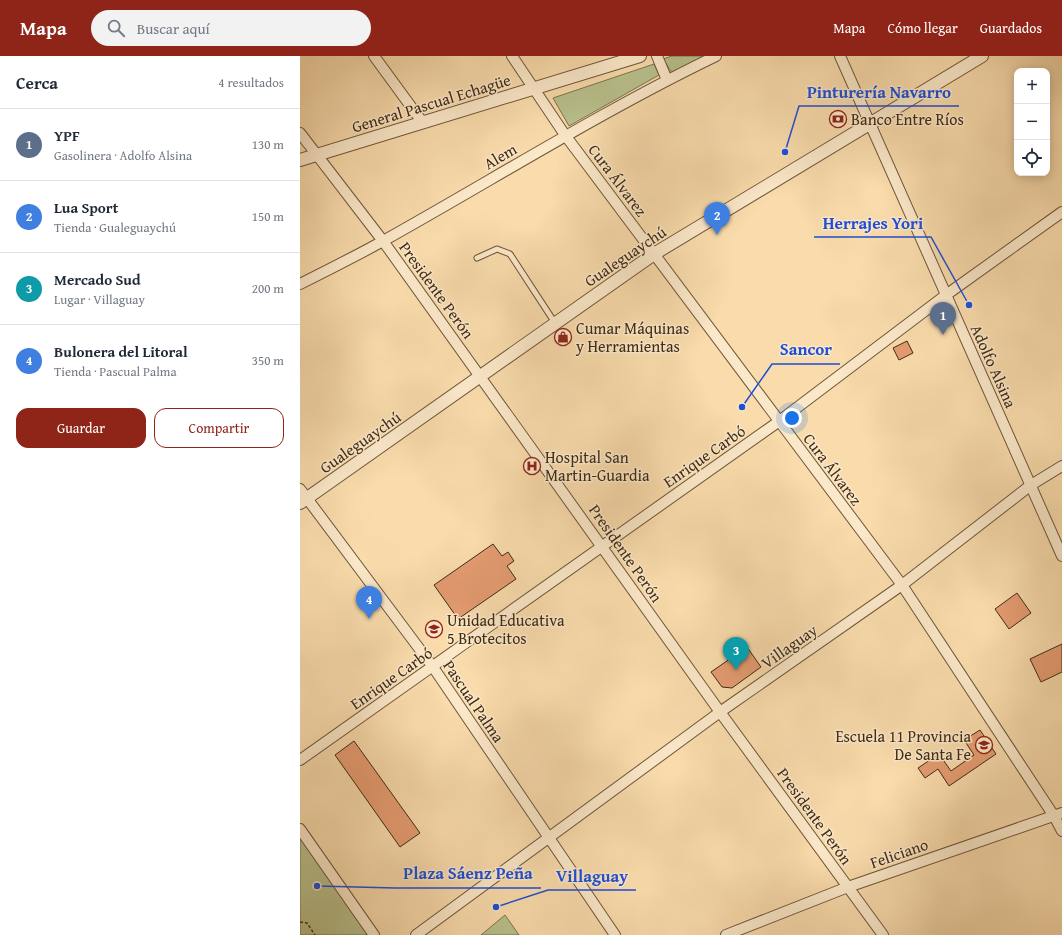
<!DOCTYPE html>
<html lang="es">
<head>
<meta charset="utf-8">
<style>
  :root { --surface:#fff; --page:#f2f2f3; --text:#1f2937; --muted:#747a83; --line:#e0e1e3; --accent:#8f2418 }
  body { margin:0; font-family:"Gentium Book Plus",serif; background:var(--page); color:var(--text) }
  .controls { position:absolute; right:12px; top:12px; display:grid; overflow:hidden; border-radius:8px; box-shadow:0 2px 10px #0003 }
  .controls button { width:36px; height:36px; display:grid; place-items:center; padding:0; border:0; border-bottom:1px solid var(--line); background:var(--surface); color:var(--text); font:20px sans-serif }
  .you { position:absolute; left:492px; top:362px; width:14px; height:14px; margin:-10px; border:3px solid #fff; border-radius:50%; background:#1a73e8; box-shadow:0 0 0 6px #1a73e833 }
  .badge { display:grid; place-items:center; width:26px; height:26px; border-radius:50%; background:var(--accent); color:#fff; font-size:13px; font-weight:700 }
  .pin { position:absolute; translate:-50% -33px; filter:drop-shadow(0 1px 2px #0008) }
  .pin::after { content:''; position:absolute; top:21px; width:14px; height:12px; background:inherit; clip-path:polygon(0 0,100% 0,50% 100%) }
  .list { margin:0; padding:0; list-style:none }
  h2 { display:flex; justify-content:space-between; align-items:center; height:52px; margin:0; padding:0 16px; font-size:17px }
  h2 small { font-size:13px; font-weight:400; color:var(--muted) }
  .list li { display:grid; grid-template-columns:26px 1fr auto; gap:12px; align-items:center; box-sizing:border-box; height:72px; padding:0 16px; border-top:1px solid var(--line) }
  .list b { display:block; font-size:15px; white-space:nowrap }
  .list p { margin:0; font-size:13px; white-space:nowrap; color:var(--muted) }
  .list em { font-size:13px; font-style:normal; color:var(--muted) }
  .actions { display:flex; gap:8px; padding:12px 16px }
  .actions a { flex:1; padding:9px 0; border:1px solid var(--accent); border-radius:12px; text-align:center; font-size:14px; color:var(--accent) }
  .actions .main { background:var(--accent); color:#fff }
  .icon { flex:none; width:22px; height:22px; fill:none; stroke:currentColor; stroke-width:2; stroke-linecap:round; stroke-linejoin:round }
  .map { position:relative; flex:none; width:762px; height:879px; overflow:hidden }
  header { display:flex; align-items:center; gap:24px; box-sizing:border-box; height:56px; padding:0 20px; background:var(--accent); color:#fff }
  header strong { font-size:19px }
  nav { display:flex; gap:22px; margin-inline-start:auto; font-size:14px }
  .search { width:280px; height:36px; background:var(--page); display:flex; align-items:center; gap:10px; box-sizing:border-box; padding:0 14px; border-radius:22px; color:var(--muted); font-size:15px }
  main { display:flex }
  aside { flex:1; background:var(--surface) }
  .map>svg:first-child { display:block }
  .green { fill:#b9c18d; stroke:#7c7650 }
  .building { fill:#e69c72; stroke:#3f2a14 }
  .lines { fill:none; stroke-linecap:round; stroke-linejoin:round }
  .service-casing { stroke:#6e563a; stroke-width:7 }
  .minor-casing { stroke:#6e563a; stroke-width:12 }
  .tertiary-casing { stroke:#6e563a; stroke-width:14 }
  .path { stroke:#3f2a14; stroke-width:1.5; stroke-dasharray:3 2; stroke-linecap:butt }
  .service { stroke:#fbe8c9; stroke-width:5 }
  .minor { stroke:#fbe8c9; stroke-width:10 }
  .tertiary { stroke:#fbe8c9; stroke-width:12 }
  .labels { text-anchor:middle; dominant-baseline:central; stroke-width:3; stroke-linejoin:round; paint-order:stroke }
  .street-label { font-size:16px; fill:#3f2a14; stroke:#fbe8c9 }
  .poi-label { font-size:16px; fill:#3f2a14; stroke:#fbe8c9; text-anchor:start }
  .leader { fill:none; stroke:#1d4ed8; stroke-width:1.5 }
  .callout-dot { fill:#1d4ed8; stroke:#fbe8c9; stroke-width:1.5 }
  .callout-label { font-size:17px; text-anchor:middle; font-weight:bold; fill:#1d4ed8; stroke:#fbe8c9; stroke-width:3; stroke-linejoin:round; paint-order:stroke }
</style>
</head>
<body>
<header>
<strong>Mapa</strong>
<div class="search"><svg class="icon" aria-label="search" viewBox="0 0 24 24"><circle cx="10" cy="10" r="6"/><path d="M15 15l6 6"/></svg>Buscar aquí</div>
<nav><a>Mapa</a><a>Cómo llegar</a><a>Guardados</a></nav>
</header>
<main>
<aside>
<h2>Cerca<small>4 resultados</small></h2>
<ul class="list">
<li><span class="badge" style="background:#5c6f8a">1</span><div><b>YPF</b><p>Gasolinera · Adolfo Alsina</p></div><em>130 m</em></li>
<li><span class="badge" style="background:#3f7fe0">2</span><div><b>Lua Sport</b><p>Tienda · Gualeguaychú</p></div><em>150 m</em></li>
<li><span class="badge" style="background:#0f9aa8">3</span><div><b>Mercado Sud</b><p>Lugar · Villaguay</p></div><em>200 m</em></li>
<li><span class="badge" style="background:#3f7fe0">4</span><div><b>Bulonera del Litoral</b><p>Tienda · Pascual Palma</p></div><em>350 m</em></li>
</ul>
<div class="actions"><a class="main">Guardar</a><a>Compartir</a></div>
</aside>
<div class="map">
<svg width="762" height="879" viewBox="0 0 762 879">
  <rect width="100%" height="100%" fill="#f9dbac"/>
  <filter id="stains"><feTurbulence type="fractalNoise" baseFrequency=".005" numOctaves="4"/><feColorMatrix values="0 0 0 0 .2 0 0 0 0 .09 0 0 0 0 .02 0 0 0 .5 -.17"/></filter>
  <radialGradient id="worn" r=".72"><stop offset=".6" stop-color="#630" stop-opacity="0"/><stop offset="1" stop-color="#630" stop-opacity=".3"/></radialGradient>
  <!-- green -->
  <path class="green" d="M372,0H413L374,20L363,3Z
    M354,8L359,19L269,70L253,42Z
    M0,781L69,879H0Z
    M205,859L219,879H181Z"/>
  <!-- building -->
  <path class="building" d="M607,285L613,297L599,304L593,292Z
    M193,488L202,500L208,496L214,505L207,510L216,523L158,563L134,529Z
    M717,537L731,557L709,573L695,553Z
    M762,588V616L741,626L730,603Z
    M447,591L461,611L432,632L422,631L411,616Z
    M680,674L696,698L649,730L638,713L625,722L618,712L639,698L651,715L674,699L664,684Z
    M54,685L120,777L100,791L35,699Z"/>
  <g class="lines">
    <!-- service casing -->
    <g class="service-casing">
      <path id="service" d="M177,202L197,193L210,198L255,267"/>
    </g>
    <!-- minor casing -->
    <g class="minor-casing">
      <path id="minor" d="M74,0L123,67
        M212,0L265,79L602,529L754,760L762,775
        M357,0L367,24
        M540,0L762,500
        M0,77L83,185L420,656L583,879
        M0,228C28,214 56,200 83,185C194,123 302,55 416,0
        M0,433L133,611L315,879
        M0,704L478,366L646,239L762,156
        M0,773L74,879
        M116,879L420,656L602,529L731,429L762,410
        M426,879L548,831L762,757"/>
    </g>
    <!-- tertiary casing -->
    <g class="tertiary-casing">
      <path id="tertiary" d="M0,104L340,0
        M0,447L354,198L682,0"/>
    </g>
    <!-- path -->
    <path class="path" d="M0,866L7,867L15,879"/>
    <!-- service -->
    <use href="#service" class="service"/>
    <!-- minor -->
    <use href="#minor" class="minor"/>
    <!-- tertiary -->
    <use href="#tertiary" class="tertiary"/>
  </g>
  <!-- icons -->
  <defs>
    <g id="bank-ring" transform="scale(0.9)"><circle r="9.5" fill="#fbe8c9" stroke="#8f2418" stroke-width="1.5"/><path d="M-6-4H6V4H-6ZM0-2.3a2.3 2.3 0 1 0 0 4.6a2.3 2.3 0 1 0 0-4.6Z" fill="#8f2418"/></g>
    <g id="shop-ring" transform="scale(0.9)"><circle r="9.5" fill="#fbe8c9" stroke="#8f2418" stroke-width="1.5"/><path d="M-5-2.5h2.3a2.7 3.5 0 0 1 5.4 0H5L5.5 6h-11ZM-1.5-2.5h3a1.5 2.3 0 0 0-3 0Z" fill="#8f2418"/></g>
    <g id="hospital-ring" transform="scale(0.9)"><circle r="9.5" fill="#fbe8c9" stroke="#8f2418" stroke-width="1.5"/><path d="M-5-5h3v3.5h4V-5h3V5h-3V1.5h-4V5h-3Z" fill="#8f2418"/></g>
    <g id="school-ring" transform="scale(0.9)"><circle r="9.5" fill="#fbe8c9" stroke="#8f2418" stroke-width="1.5"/><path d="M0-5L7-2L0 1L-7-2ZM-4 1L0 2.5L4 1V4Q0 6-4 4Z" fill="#8f2418"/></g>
  </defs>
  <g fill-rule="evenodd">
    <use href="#bank-ring" x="538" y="63"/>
    <use href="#shop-ring" x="263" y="281"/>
    <use href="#hospital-ring" x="232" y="410"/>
    <use href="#school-ring" x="134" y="573"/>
    <use href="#school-ring" x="684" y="689"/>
  </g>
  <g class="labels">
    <!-- street labels -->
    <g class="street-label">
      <text transform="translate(131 47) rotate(-17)">General Pascual Echagüe</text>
      <text transform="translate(200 100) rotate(-30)">Alem</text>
      <text transform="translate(318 124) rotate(53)">Cura Álvarez</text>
      <text transform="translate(325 200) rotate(-34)">Gualeguaychú</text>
      <text transform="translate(137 234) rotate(54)">Presidente Perón</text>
      <text transform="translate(694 310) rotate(66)">Adolfo Alsina</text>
      <text transform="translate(60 386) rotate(-35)">Gualeguaychú</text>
      <text transform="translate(404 400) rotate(-35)">Enrique Carbó</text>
      <text transform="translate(533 413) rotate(53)">Cura Álvarez</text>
      <text transform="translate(326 497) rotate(55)">Presidente Perón</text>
      <text transform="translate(489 590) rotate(-35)">Villaguay</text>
      <text transform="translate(91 622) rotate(-35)">Enrique Carbó</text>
      <text transform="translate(174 645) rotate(56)">Pascual Palma</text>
      <text transform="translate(515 760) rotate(54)">Presidente Perón</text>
      <text transform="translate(599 797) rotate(-19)">Feliciano</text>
    </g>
    <!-- poi labels -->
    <g class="poi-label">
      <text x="551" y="63">Banco Entre Ríos</text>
      <text x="276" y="272">Cumar Máquinas<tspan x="276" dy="18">y Herramientas</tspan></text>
      <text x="245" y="401">Hospital San<tspan x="245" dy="18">Martin-Guardia</tspan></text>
      <text x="147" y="564">Unidad Educativa<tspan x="147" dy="18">5 Brotecitos</tspan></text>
      <text x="671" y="680" text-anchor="end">Escuela 11 Provincia<tspan x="671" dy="18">De Santa Fe</tspan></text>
    </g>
  </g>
  <!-- callouts -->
  <path class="leader" d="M485 96L499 50H659M669 249L631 181H514M442 351L472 308H540M17 830L95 832H241M196 851L248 834H336"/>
  <g class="callout-dot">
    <circle cx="485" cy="96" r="4"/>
    <circle cx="669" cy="249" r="4"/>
    <circle cx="442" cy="351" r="4"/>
    <circle cx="17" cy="830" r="4"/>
    <circle cx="196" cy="851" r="4"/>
  </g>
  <g class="callout-label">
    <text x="579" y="42">Pinturería Navarro</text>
    <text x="573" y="173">Herrajes Yori</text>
    <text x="506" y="299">Sancor</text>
    <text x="168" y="823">Plaza Sáenz Peña</text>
    <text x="292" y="826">Villaguay</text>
  </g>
  <rect width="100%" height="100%" filter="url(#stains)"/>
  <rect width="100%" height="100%" fill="url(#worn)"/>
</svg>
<div class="controls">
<button>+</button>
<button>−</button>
<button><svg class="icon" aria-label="locate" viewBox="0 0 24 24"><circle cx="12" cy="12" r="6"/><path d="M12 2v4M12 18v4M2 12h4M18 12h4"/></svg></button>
</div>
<div class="you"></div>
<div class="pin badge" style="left:643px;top:279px;background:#5c6f8a">1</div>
<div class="pin badge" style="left:417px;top:179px;background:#3f7fe0">2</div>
<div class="pin badge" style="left:436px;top:614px;background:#0f9aa8">3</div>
<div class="pin badge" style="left:69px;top:563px;background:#3f7fe0">4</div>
</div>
</main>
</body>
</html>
